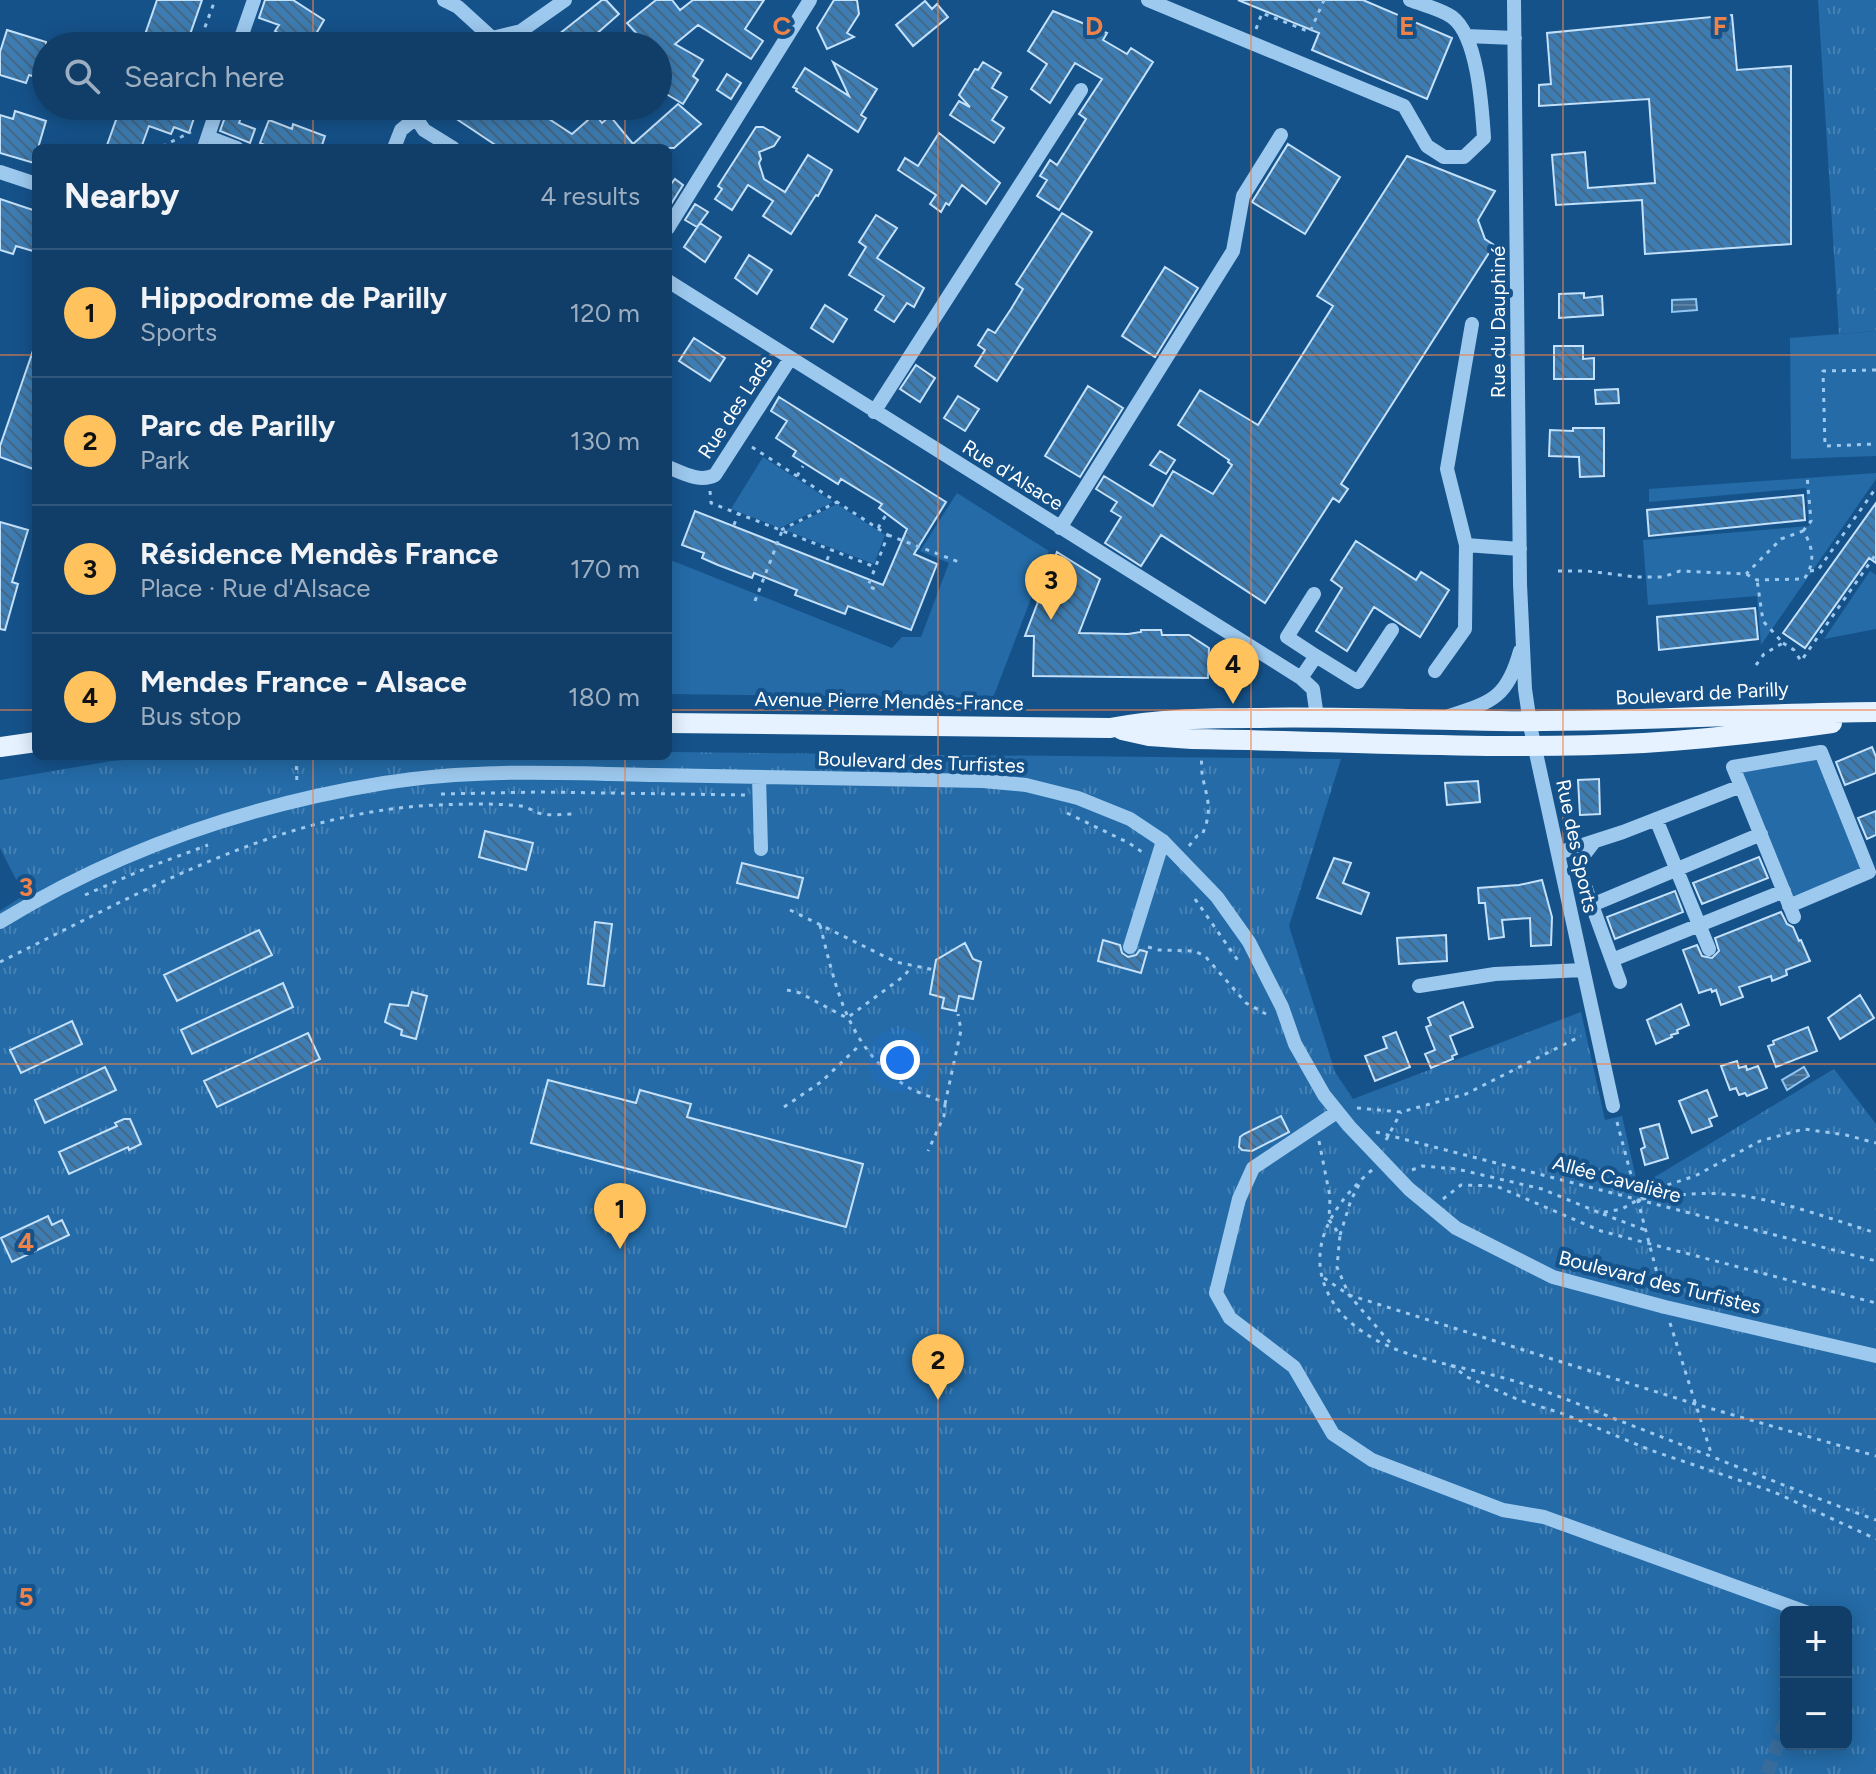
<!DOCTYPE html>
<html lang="en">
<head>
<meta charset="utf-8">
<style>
  :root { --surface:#103e68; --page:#19456e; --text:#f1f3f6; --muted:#9caec0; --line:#30577c; --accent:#ffc25c }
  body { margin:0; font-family:Figtree,sans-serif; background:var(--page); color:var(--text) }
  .controls { position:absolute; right:24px; bottom:24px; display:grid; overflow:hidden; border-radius:12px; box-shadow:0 4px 20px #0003 }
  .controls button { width:72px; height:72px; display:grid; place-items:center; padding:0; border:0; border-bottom:2px solid var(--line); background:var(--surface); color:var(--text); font:40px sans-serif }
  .you { position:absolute; left:900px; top:1060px; width:28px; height:28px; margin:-20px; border:6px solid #fff; border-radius:50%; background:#1a73e8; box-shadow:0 0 0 12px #1a73e833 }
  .badge { display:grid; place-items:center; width:52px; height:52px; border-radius:50%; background:var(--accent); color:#111; font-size:26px; font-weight:700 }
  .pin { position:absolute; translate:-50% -66px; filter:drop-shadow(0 2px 4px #0008) }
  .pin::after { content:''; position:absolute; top:42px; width:28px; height:24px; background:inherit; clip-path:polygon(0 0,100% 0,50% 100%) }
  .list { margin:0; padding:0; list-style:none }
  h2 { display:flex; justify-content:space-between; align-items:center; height:104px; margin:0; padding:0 32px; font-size:34px }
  h2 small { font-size:26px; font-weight:400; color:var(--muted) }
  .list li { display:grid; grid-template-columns:52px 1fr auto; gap:24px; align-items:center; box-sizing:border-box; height:128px; padding:0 32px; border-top:2px solid var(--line) }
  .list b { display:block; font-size:30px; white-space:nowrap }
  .list p { margin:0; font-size:26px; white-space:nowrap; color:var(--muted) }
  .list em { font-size:26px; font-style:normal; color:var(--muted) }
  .icon { flex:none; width:44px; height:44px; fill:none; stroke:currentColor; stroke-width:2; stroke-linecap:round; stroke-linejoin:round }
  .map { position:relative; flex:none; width:1876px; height:1774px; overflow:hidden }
  .search { position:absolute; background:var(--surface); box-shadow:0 4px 20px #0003; left:32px; top:32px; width:640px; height:88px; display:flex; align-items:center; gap:20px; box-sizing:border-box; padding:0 28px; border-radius:44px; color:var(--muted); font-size:30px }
  .panel { position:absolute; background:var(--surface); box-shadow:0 4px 20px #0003; left:32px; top:144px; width:640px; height:616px; border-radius:12px }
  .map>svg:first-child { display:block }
  .green { fill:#246ba7 }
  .park { fill:url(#park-tufts); fill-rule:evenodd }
  .water { fill:url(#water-rules); stroke:#8fc6f2; stroke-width:2 }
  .building { fill:url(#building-back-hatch); stroke:#c4e1fb; stroke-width:2 }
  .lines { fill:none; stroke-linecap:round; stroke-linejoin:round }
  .minor-tunnel { stroke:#386c9c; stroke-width:14; stroke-dasharray:14 7; stroke-linecap:butt }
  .path { stroke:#9dc9ef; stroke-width:3; stroke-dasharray:4 6; stroke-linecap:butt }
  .minor { stroke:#9dc9ef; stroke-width:14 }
  .major { stroke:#e6f2ff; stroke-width:20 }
  .grid { fill:none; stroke:#ee8249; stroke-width:2; stroke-opacity:0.55 }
  .labels { text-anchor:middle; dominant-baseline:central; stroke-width:8; stroke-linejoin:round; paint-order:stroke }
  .street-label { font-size:20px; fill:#fff; stroke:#15528a }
  .grid-label { font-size:26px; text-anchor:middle; font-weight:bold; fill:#ee8249; stroke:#15528a; stroke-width:8; stroke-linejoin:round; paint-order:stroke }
</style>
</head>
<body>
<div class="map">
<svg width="1876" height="1774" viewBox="0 0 1876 1774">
  <defs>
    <pattern id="park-tufts" width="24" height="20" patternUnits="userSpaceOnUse" patternTransform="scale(2)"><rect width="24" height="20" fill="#246ba7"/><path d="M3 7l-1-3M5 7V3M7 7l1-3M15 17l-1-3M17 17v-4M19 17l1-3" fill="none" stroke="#4581b4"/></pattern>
    <pattern id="water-rules" width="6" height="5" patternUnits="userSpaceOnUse" patternTransform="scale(2)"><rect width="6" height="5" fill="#3f6c95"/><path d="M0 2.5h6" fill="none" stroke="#5c82a5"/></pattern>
    <pattern id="building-back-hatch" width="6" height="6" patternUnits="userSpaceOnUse" patternTransform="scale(2)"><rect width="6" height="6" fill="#3d7db3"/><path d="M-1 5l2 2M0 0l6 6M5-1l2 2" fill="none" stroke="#446785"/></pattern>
  </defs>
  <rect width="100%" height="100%" fill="#15528a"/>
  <!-- green -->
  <path class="green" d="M1876,331V456L1791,459L1790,338Z
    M763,457L833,502L780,528L731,509Z
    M1876,473V479L1761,645L1757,596L1648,605L1643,540L1809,526L1806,488L1649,502V489Z
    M957,493L1049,551L993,698L668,694V559L892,648L902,637H921L949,563L920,551Z
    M837,504L885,535L874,564L785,530Z
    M1870,571L1876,575V629L1824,639Z
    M1819,756L1864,870L1790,899L1741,772Z"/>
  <!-- park -->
  <path class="park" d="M1818,0H1876V331L1839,334Z
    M668,752L1341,759L1289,926L1335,1072L1353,1099L1581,1012L1605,1120L1622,1116L1638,1187L1834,1069L1876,1124V1774H0V911L24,895L0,848V780L112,761L170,756H668ZM1786,1612H1846V1744H1786Z"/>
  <!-- water -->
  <path class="water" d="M1696,299L1697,310L1672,312V300Z
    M1804,1067L1809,1076L1787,1090L1782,1080Z"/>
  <!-- building -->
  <path class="building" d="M157,0H202L186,46H141Z
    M265,0H293L324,20L309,46H300L275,31L279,25L259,18Z
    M602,0H606L619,14L593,37L599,46H544Z
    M656,0H672L680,10L693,0H764L745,29L763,41L751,59L698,25L675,44L703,60L693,76L698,80L683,104L658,89V83L667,67L658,58V46H648L627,23Z
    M834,0H857L859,14L847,33L854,37L827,49L817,28Z
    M1238,0H1363L1452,38L1427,99L1312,50L1319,33Z
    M925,1L932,9L937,4L948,17L913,46L896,25Z
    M1053,11L1107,33L1103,40L1127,54L1131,48L1153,62L1059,210L1037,196L1047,180L1040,176L1050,160L1057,165L1086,119L1079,114L1102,79L1075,63L1050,103L1031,89L1047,64L1028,51Z
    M1732,15L1737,70L1791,66V244L1645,254L1642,200L1556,205L1552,155L1585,152L1588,188L1655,183L1649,99L1539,106V85L1551,84L1547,33Z
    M7,30L46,42V80L29,75L26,83L0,75V52Z
    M833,62L877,89L861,115L866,118L858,132L796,91L797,89L793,87L805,68L849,96Z
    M983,62L1001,73L992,88L1007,97L992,120L1004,128L994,143L950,115L959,101L970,107L959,95L975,69L978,70Z
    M727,74L741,83L731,99L717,90Z
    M678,104L701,124L674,148H500L452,116L457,106H529L572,134L595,114L602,123L610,116L633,144Z
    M121,106H198L189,133L174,127L171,134L149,126L141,148H106Z
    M229,106H245L239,123L255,129L250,143L220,131Z
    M15,111L46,121L38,148H36L34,163L0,153V115L13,119Z
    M269,120L292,129L293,124L325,136L321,148H272L260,143Z
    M756,127H763L780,137L774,146L759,152L761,159L759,163L764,179L785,192L808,155L832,170L818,196L816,195L791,234L763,216L773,201L748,185L732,210L715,199L722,189L718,186Z
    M939,133L1000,183L986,204L962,185L949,205L946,203L941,212L930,204L936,195L898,170L905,158L918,166Z
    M1288,144L1340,177L1305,234L1252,202Z
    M1407,156L1495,191L1478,220L1485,239L1494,245L1341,484L1348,489L1339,502L1333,498L1265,603L1161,535L1141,566L1105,543L1121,517L1111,511L1117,502L1096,489L1104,476L1153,506L1173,471L1213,494L1232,465L1228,462L1229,460L1178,425L1200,390L1258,425L1333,306L1317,296Z
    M675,179L683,185L668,209V188Z
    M0,199L36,211V252L16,246L13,254L0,250Z
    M695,204L708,212L697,227L685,220Z
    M1062,213L1092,232L997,381L975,366L985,350L978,345L988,329L995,333L1011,309L1023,289L1016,284Z
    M876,215L897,228L877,258L924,288L914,307L907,303L894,322L875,310L884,296L849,275L866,247L859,242Z
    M700,223L721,237L705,262L684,247Z
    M749,255L772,270L757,294L735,278Z
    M1165,267L1198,288L1155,357L1122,336Z
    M1584,293V298L1602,296L1603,315L1559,318V294Z
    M825,305L847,319L833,342L811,328Z
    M694,338L725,358L710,381L679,361Z
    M1554,346H1583V359L1594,358V379H1554Z
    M34,348L36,349V470L0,457V446Z
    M916,365L935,378L920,402L900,389Z
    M1088,386L1123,408L1080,477L1045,456Z
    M1618,389L1619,403L1596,404L1595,390Z
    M958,396L979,409L965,431L944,418Z
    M779,397L946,502L914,554L937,564L911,630L848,606L845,614L795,595L797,590L754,573L752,578L718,565L702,558L704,553L682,545L695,511L883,585L907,529L879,508L882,504L841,479L838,484L793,456L796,451L776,438L787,421L771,411Z
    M1573,428H1604V476L1580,477L1579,457L1549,456L1550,430L1573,431Z
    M1160,451L1175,460L1166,474L1150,465Z
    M1803,495L1805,520L1649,536L1647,510Z
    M1876,503V563L1869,558L1805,648L1783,633Z
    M0,522L28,530L12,582L18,584L5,630L0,629Z
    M1356,541L1416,580L1421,572L1449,590L1420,637L1374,607L1347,651L1316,631L1342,588L1331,580Z
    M1057,552L1100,579L1079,633L1128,634L1141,632V630H1161L1162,635H1189L1209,648L1208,678L1033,676L1034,636H1025Z
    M1755,608L1758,639L1659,650L1657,617Z
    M1872,747L1876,757V773L1845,785L1836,762Z
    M1599,779L1600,814L1580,815L1578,780Z
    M1478,781L1480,802L1447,805L1445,783Z
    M1876,811V835L1867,839L1858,818Z
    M485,831L533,843L526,870L479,857Z
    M1759,857L1768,878L1702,904L1693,883Z
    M1334,858L1351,863L1343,883L1369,893L1361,914L1317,898Z
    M742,863L803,878L798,898L737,883Z
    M1542,880L1552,917L1551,945L1531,946L1530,918L1502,920L1504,937L1489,939L1485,903H1479L1478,888L1519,885Z
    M1675,891L1683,912L1615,939L1607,917Z
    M1781,912L1787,924L1793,927L1799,941L1801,940L1810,961L1786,970L1787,975L1772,981L1771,976L1739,987L1743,997L1721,1005L1716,990L1712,992L1711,989L1699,993L1683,950L1697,945L1702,956L1712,958L1719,951L1715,938Z
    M595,922L612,924L604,986L588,984Z
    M259,930L272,955L177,1001L164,975Z
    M1446,935L1447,961L1399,964L1397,938Z
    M1103,940L1120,945L1122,953L1128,957L1136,955L1140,950L1147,952L1141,973L1098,961Z
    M965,943L973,959L981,962L973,999L959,996L956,1011L942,1008L944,998L930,994L936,960Z
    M283,983L293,1007L192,1054L181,1030Z
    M412,992L427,996L416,1039L401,1035L402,1030L385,1022L390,1004L408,1006Z
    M1860,995L1874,1018L1840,1039L1828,1018Z
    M1463,1002L1473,1027L1450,1036L1457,1054L1452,1056L1453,1059L1431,1068L1425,1054L1435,1050L1426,1027L1431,1025L1428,1018Z
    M1681,1004L1689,1025L1677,1030L1678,1033L1671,1035L1672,1037L1656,1044L1647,1020Z
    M72,1021L82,1044L21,1073L10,1050Z
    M1808,1027L1817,1051L1776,1067L1768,1046L1774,1044L1773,1041Z
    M1396,1032L1410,1067L1375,1081L1365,1056L1387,1048L1383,1037Z
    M308,1033L320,1059L217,1107L204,1081Z
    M1737,1061L1739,1068L1746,1066L1747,1070L1758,1066L1767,1088L1747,1096L1745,1093L1739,1095L1736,1088L1730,1090L1721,1066Z
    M105,1067L116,1090L45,1123L35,1100Z
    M548,1080L636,1103L640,1090L691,1104L687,1117L863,1164L846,1227L531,1143Z
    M1707,1090L1717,1116L1709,1119L1712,1126L1692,1133L1679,1101Z
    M1281,1116L1289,1132L1252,1151L1242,1150L1239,1147L1240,1137L1244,1134Z
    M124,1119H130L141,1144L129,1150L128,1147L69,1174L59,1152L117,1126L115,1123Z
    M1659,1124L1668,1158L1645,1165L1641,1149L1645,1147L1640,1129Z
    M48,1216L52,1225L62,1220L69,1235L12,1262L1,1238Z"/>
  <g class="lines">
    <!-- minor-tunnel -->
    <path class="minor-tunnel" d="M1767,1774L1786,1719"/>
    <!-- path -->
    <path class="path" d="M1256,29L1262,13L1310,32L1324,0
      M198,46L215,0
      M362,106L387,122
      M164,148L165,145L191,132
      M1876,370L1823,371L1825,446L1876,444
      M752,447L888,535L868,586L880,591
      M797,476L803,466
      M710,491L711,503L875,567
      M734,525L738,514
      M878,528L886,515
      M781,530L837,502
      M1803,531L1811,521L1807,475
      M888,535L959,562
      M827,560L831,550
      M1558,571H1587L1635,577H1663L1680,571L1746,574L1757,580L1804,579C1816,563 1813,546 1803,531L1781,539L1746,574
      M1810,571L1818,570L1876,488
      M755,601L782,531
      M1783,643L1794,650L1801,661L1876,554
      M1756,665L1764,654L1783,643L1763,621L1757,580
      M296,756L297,785
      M441,794L540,792L745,795
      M1067,813L1129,843L1142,852
      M1189,846L1197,836L1202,835C1218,800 1198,787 1202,756
      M85,895L149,867L208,845
      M1195,899L1239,962
      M790,910L896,962L935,970
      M820,925C836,988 847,1047 906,1086C918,1094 933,1096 945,1104L944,1116L928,1151
      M1148,947L1159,950L1194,951L1205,956L1246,1003L1266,1014
      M0,962C139,894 278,812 436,805C464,804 493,803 521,806C529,807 535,813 543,814C553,816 564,814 574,814
      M787,990L800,993L847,1018L904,976L912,966
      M945,1104L961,1030L958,1014
      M784,1107L821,1082L861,1044
      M1357,1108L1401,1112L1466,1094L1581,1036
      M1617,1122L1661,1288
      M1376,1132L1876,1261
      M1386,1140L1401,1112
      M1319,1141L1330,1197L1329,1220L1340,1235L1337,1267L1349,1295L1393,1346
      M1372,1170C1328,1208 1298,1259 1340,1312C1354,1328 1375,1341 1395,1349C1436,1365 1482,1370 1524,1384C1555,1394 1585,1407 1615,1419C1702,1452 1788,1488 1876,1520
      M1412,1170L1422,1166L1457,1169L1542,1189L1600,1213L1622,1209L1658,1188L1695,1176L1760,1141L1804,1129L1846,1135L1876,1143
      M1443,1199L1461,1185L1496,1186L1601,1231L1876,1303
      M1642,1199C1670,1196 1695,1192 1723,1194C1770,1196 1831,1219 1876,1233
      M1603,1214L1645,1230
      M1340,1235L1351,1200L1362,1179
      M1324,1278L1349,1295L1695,1404L1876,1456
      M1670,1323L1712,1456
      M1451,1365L1467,1377L1519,1400L1564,1414L1650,1450L1774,1492L1876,1539"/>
    <!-- minor -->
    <path class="minor" d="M444,0L458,7L492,38
      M1148,0L1404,106L1427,146L1444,157H1464L1484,138C1482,108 1478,36 1452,17C1441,9 1423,5 1410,0
      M1514,0L1520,584L1525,689L1531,730L1613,1106
      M1466,36L1515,38
      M238,46L254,0
      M480,46L492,38L521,31L565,0
      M420,106L416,118L424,130L453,148
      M208,137L237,148
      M204,148L218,106
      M394,148L401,130L416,118
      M0,172L36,184
      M668,228L810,0
      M668,281L1301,678L1313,689L1317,717
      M874,412L1081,90
      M668,467C683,473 700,483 715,475L790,359
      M1060,528L1233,251L1243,196L1281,135
      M1466,545L1447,469L1472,324
      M1316,656L1358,682L1392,630
      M1435,671L1465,629L1466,545L1520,549
      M1301,678L1316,656L1287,637L1314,594
      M1449,716C1492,702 1507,698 1520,651
      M759,777L761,849
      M1741,786L1733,767L1821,752L1869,872L1789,906
      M1656,819L1709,949
      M1594,842L1577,864L1620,982
      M1558,853L1623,832L1741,786L1794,917
      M1592,905L1761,834
      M0,922C117,850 250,805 384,783C474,768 566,773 656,775C765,777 874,779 983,781L1026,785L1078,798L1130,819L1163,841L1217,897L1249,942L1282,1007L1295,1044L1324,1095L1349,1126L1409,1189L1456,1228L1553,1277L1665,1307L1876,1356
      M1130,947L1163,841
      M1612,960L1784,891
      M1419,986L1495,974L1583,970
      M1337,1112L1253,1168L1239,1199L1216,1293L1230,1318L1294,1367L1333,1434L1372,1460L1503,1510L1544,1517L1806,1612"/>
    <!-- major -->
    <path class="major" d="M668,723L1110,728C1157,719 1201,718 1249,718C1333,716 1416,720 1499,721C1625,723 1750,713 1876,712
      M1122,730L1149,736L1192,739C1342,741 1494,751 1644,743C1707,739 1769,732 1832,723
      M0,747L36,742"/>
  </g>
  <!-- grid -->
  <path class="grid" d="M313,0V46M625,0V46M938,0V1774M1251,0V1774M1563,0V1774M313,106V148M625,106V148M0,355H36M668,355H1876M0,710H36M668,710H1876M313,756V1774M625,756V1774M0,1064H1876M0,1419H1876"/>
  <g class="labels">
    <!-- street labels -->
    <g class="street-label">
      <text transform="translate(1498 322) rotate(-90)">Rue du Dauphiné</text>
      <text transform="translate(735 407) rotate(-57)">Rue des Lads</text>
      <text transform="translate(1013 475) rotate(32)">Rue d'Alsace</text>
      <text transform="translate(1702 693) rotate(-3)">Boulevard de Parilly</text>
      <text transform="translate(889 701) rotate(1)">Avenue Pierre Mendès-France</text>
      <text transform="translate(921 762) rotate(2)">Boulevard des Turfistes</text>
      <text transform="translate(1577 846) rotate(78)">Rue des Sports</text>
      <text transform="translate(1617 1179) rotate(15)">Allée Cavalière</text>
      <text transform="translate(1660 1282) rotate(14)">Boulevard des Turfistes</text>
    </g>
  </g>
  <g class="grid-label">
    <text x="782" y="35">C</text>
    <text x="1094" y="35">D</text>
    <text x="1407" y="35">E</text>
    <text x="1720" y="35">F</text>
    <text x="26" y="896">3</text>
    <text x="26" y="1251">4</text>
    <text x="26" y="1606">5</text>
  </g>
</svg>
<div class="controls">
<button>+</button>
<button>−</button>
</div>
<div class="you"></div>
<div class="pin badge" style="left:620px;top:1249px">1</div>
<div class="pin badge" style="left:938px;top:1400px">2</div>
<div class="pin badge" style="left:1051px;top:620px">3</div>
<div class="pin badge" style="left:1233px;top:704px">4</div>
<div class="search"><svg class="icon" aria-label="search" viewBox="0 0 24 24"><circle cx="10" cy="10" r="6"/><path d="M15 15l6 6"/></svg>Search here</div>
<section class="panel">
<h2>Nearby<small>4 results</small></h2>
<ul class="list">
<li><span class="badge">1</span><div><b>Hippodrome de Parilly</b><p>Sports</p></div><em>120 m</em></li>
<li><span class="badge">2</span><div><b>Parc de Parilly</b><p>Park</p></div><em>130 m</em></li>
<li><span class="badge">3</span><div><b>Résidence Mendès France</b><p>Place · Rue d'Alsace</p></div><em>170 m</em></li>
<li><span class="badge">4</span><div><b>Mendes France - Alsace</b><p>Bus stop</p></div><em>180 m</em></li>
</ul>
</section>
</div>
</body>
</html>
